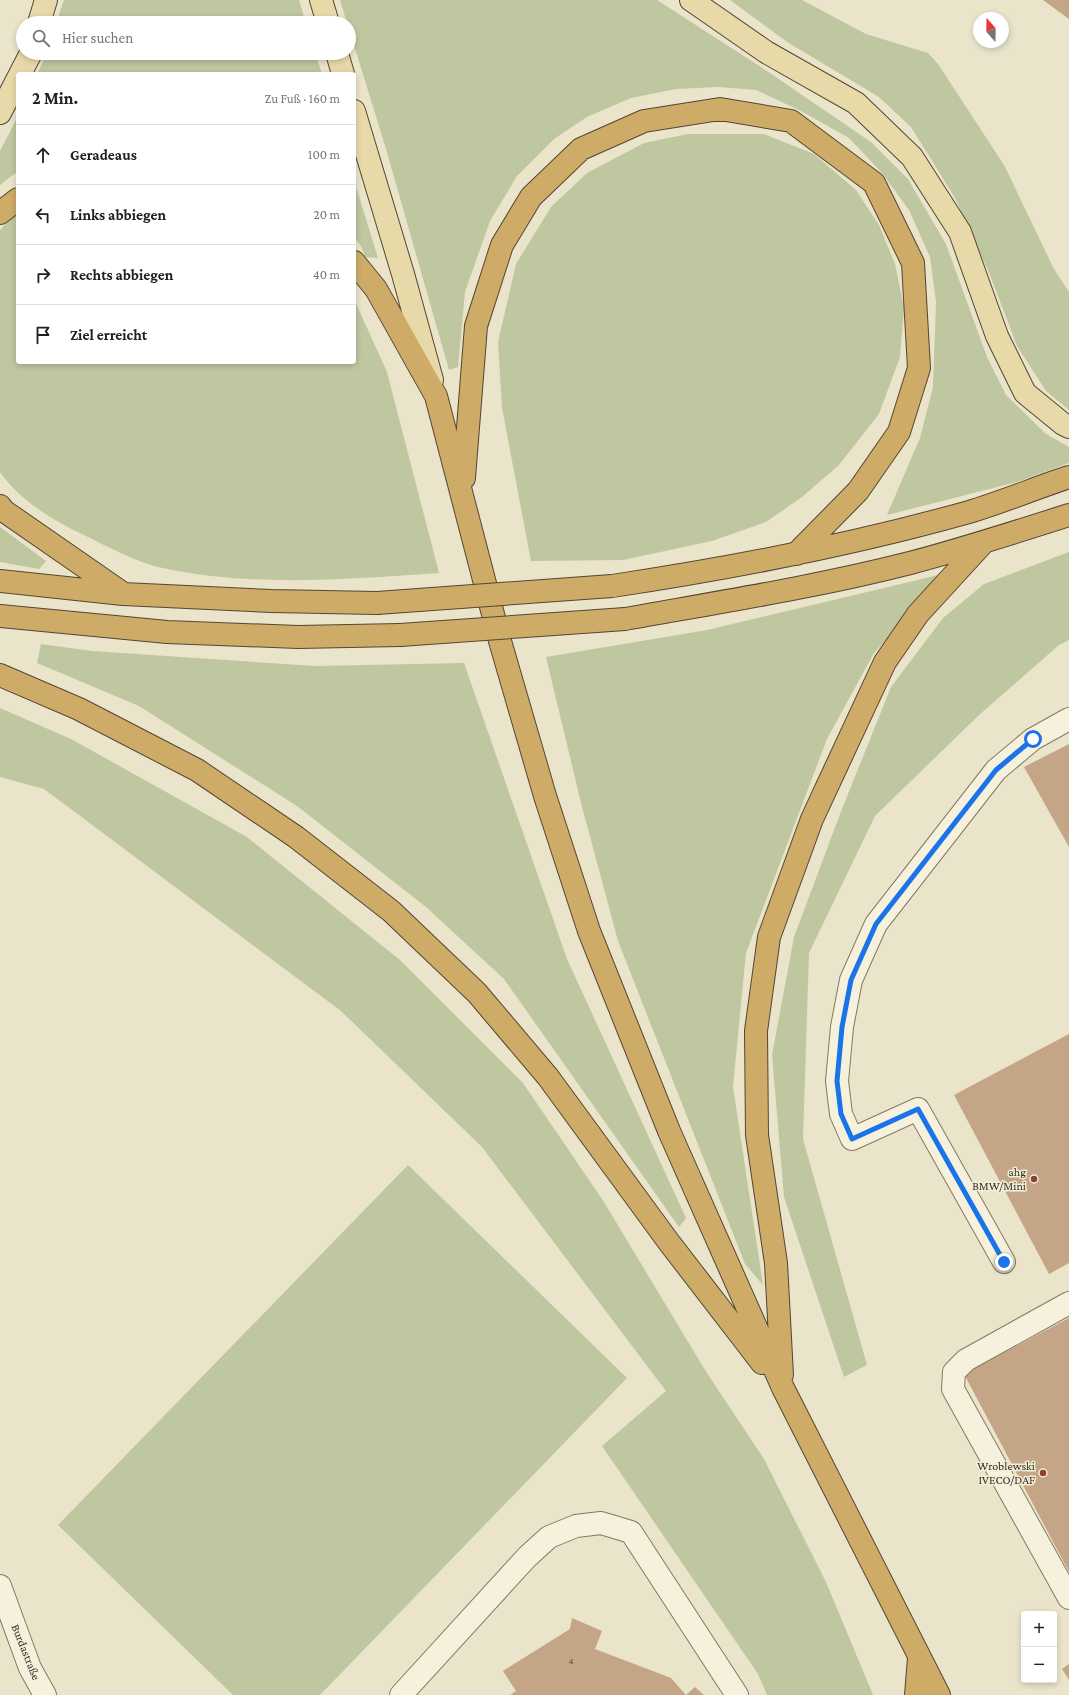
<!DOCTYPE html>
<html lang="de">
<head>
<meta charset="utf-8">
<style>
  :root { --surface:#fff; --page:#f2f2f2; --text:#202124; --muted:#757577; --line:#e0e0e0 }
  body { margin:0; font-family:"Crimson Pro",serif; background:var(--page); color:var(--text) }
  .controls { position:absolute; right:12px; bottom:12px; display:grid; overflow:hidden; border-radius:4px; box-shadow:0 2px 6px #0003 }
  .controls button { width:36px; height:36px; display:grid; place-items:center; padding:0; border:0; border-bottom:1px solid var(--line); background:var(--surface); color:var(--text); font:20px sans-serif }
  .compass { position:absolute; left:973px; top:12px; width:36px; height:36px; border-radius:50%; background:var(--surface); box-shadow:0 2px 6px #0003; rotate:340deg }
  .stop { position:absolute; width:12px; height:12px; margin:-9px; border:3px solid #1a73e8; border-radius:50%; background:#fff }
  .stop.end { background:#1a73e8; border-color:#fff; box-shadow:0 1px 4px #0008 }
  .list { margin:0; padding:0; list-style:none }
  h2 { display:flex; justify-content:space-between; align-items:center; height:52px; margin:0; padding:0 16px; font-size:17px }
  h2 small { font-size:13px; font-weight:400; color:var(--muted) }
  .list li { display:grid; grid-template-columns:26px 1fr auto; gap:12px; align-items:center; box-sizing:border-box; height:60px; padding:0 16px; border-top:1px solid var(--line) }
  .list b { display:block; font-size:15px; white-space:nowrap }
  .list em { font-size:13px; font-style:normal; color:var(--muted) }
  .icon { flex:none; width:22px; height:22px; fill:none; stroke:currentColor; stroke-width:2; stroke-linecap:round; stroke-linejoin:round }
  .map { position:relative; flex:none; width:1069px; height:1695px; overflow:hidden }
  .search { position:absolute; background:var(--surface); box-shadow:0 2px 6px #0003; left:16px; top:16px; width:340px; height:44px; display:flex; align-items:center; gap:10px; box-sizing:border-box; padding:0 14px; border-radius:22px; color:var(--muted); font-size:15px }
  .panel { position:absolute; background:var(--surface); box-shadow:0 2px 6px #0003; left:16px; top:72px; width:340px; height:292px; border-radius:4px }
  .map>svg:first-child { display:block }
  .green { fill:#bfc7a0 }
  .building { fill:#c4a585 }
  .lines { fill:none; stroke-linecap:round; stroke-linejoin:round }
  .minor-casing { stroke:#857861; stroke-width:24 }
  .major-casing { stroke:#544634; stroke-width:24 }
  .highway-casing { stroke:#544634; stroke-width:24 }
  .minor { stroke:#f6f1dd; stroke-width:22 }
  .major { stroke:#e8daa8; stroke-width:22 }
  .highway { stroke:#ceab67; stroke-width:22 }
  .highway-bridge-casing { stroke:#544634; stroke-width:24; stroke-linecap:butt }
  .highway-bridge { stroke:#ceab67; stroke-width:22 }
  .route { stroke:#1a73e8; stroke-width:5 }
  .poi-dot { fill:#8d3f38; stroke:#f2eeda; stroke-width:1.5 }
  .labels { text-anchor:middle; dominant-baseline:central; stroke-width:3; stroke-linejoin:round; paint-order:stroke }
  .number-label { font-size:10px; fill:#5a4c3b }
  .poi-label { font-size:12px; fill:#372f22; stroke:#f2eeda; text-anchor:end }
  .street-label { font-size:12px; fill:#372f22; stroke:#f2eeda }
</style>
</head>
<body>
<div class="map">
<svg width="1069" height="1695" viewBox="0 0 1069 1695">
  <rect width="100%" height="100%" fill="#eae4cb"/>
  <!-- green -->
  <path class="green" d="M64,0H299L306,23H56Z
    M340,0H657L764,69L871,142L908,179L946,244L987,357L1006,395L1046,434L1069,447V463L1017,482L887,515L920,438L933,387L936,302L930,257L909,210L882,173L849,138L801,111L756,90L718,87L676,89L631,98L587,117L554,139L517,176L490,221L465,292L458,367L449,370L386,149L349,29V23H347Z
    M730,0H802L866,34L928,53L938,64L1004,165L1054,269L1069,292V410L1046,391L1017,346L990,275L955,198L911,127L879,97L787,42Z
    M47,53H315L322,74H37Z
    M18,116V171L0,185V151Z
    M688,134H764L814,154L856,190L879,225L895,264L904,308L900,357L879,414L839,465L802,497L766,522L712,541L623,560L531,561L502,408L498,342L516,264L551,207L587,173L644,143Z
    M354,180L378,258L365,257L361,246L354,237Z
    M18,211V362H354V299L387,372L439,573C346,579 250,588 158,567C135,561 108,547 86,536C54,521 20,501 0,472V230Z
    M0,527L46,561L39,569L0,562Z
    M1069,552V640L1059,645L979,715L875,816L809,953L803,1139L867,1365L844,1377L784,1197L772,1055L794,937L840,814L891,687L943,618L984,584Z
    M947,573L874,653L827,739L746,953L733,1087L763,1285L745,1264L618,941L581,803L546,657L707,630Z
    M41,644L92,651L315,666L464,663L567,959L686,1218L679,1227L504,979L426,907L297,806L139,706L37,663Z
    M0,708L71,739L247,837L400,960L523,1083L604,1202L705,1370L764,1459L826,1582L873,1695H767L758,1674L602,1446L666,1391L482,1147L341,1011L44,789L0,777Z
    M408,1165L627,1378L320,1695H233L58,1525Z"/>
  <!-- building -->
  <path class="building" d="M1043,0H1069V19Z
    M1069,744V847L1024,767Z
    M1069,1034V1263L1049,1274L954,1095Z
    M1069,1318V1572L964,1374Z
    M572,1618L602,1631L595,1649L671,1678L686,1695L695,1687L704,1695H510L516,1691L503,1671L570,1629Z
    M1069,1664V1680L1062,1669Z"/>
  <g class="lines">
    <!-- minor casing -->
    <g class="minor-casing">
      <path id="minor" d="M1004,1262L918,1109L852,1139L841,1114L837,1081L842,1027L851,980L876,924L996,770L1033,739L1069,719
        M1069,1303L966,1360L954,1372L953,1389L1069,1598
        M0,1586L30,1668L45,1695
        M401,1695L527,1557L549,1537L576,1526L601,1523L631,1532L737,1695"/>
    </g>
    <!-- major casing -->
    <g class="major-casing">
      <path id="major" d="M321,0L328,23
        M691,0L766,52L856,103L912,157L960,232L997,336L1025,393L1063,424L1069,427
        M39,23L46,0
        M337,53L343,74
        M20,74L31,53
        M354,111L403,274L432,380
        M0,113L18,78"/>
    </g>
    <!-- highway casing -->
    <g class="highway-casing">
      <path id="highway" d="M0,213L18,199
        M354,262L376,289L436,396L500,641L545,796L589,931L669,1131L783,1388L939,1695
        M464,478L476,326L502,245L531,197L581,149L644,121L720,109L791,121L874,183L913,263L919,368L899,432L858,491L796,554
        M0,506L4,511L121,592
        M0,581L123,594L271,601L377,603
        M612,586C732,568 852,545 969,512C1002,502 1036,488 1069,477
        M0,616L167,632L298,637L400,635
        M625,619C720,602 816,587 910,563C963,549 1016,532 1069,515
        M0,675L79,709L197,770L296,837L391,911L477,993L548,1077L668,1241L762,1363
        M782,1375L776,1263L757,1135L756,1031L769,937L812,819L885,662L918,614L984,542
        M916,1695L919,1658"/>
    </g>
    <!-- minor -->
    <use href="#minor" class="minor"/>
    <!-- major -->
    <use href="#major" class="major"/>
    <!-- highway -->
    <use href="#highway" class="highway"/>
    <!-- highway-bridge casing -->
    <g class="highway-bridge-casing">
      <path id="highway-bridge" d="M377,603L612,586
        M400,635L625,619"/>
    </g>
    <!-- highway-bridge -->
    <use href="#highway-bridge" class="highway-bridge"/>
  </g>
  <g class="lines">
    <!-- route -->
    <path class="route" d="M1004,1262L918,1109L852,1139L841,1114L837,1081L842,1027L851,980L876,924L996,770L1033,739"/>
  </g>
  <!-- markers -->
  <g class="poi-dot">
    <circle cx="1034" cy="1179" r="4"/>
    <circle cx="1043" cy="1473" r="4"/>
  </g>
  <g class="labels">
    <!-- number labels -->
    <g class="number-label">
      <text x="571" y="1660">4</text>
    </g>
    <!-- poi labels -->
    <g class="poi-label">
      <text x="1026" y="1172">ahg<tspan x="1026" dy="14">BMW/Mini</tspan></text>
      <text x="1035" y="1466">Wroblewski<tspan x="1035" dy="14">IVECO/DAF</tspan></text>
    </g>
    <!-- street labels -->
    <g class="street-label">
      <text transform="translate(26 1652) rotate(68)">Burdastraße</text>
    </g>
  </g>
</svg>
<div class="controls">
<button>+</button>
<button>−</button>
</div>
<svg class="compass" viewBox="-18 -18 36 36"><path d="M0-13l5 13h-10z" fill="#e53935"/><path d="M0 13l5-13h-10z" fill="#757577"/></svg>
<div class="stop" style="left:1033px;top:739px"></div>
<div class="stop end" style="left:1004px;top:1262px"></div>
<div class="search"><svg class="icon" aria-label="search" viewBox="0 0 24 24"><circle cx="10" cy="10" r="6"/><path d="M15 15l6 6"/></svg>Hier suchen</div>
<section class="panel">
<h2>2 Min.<small>Zu Fuß · 160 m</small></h2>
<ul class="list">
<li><svg class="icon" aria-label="ahead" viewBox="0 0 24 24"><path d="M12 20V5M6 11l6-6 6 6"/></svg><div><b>Geradeaus</b></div><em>100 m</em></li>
<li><svg class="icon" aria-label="left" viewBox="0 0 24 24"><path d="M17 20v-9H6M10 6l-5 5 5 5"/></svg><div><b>Links abbiegen</b></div><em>20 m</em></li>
<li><svg class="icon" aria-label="right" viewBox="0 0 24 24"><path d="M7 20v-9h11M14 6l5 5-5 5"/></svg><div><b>Rechts abbiegen</b></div><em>40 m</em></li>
<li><svg class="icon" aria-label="arrive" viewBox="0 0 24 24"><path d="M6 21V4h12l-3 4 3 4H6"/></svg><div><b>Ziel erreicht</b></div></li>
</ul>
</section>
</div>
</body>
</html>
